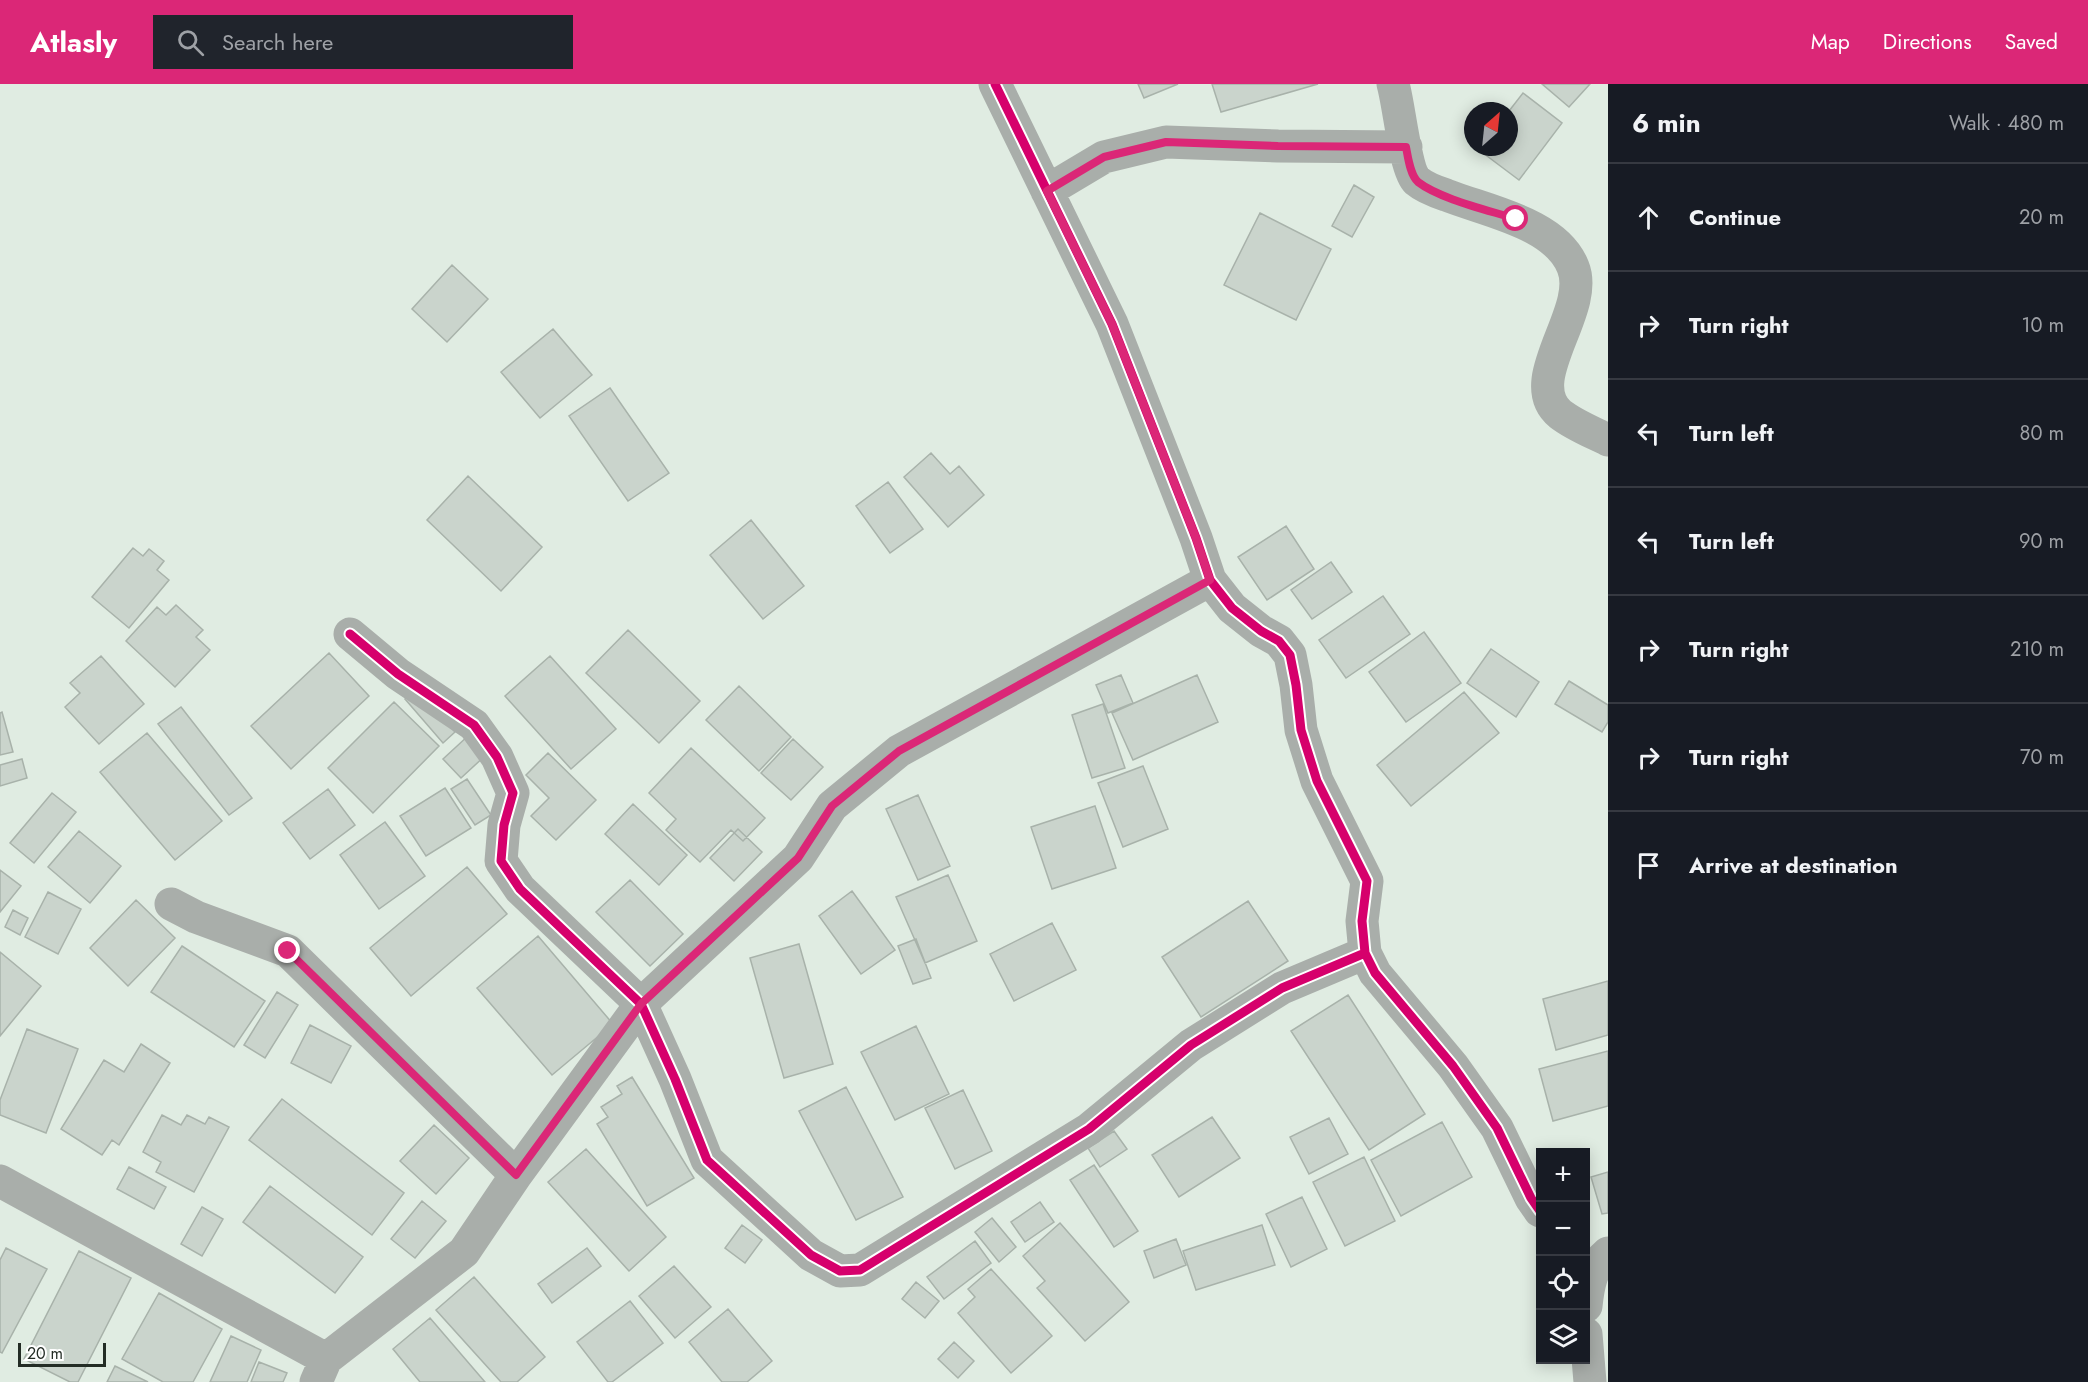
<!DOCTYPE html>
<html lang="en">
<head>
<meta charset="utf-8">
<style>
  :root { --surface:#171b24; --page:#20242c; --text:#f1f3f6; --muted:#9ea1a6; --line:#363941; --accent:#db2777 }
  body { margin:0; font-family:Jost,sans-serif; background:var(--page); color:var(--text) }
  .controls { position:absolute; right:18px; bottom:18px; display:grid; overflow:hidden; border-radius:0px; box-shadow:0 3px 15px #0003 }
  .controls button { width:54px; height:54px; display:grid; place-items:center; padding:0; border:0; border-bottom:2px solid var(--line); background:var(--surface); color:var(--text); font:30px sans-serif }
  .compass { position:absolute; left:1464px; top:18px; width:54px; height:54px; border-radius:50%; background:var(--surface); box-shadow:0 3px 15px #0003; rotate:27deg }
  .scale { position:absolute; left:18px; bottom:15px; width:88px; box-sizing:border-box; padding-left:6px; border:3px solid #232c25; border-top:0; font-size:16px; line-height:21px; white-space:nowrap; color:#232c25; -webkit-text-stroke:4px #fff; paint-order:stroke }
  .stop { position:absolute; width:18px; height:18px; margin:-14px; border:4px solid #db2777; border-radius:50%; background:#fff }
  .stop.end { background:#db2777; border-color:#fff; box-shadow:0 2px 6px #0008 }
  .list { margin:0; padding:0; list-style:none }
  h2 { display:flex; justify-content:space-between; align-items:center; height:78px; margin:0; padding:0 24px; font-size:26px }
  h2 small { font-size:20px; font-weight:400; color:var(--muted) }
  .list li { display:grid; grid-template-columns:39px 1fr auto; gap:18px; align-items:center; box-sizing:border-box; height:108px; padding:0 24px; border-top:2px solid var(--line) }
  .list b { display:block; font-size:22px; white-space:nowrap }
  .list em { font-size:20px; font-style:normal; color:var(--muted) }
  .icon { flex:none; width:33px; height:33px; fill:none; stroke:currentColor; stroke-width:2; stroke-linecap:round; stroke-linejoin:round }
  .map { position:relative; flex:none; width:1608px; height:1298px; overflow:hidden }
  header { display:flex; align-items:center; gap:36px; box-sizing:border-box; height:84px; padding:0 30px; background:var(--accent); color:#fff }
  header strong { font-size:28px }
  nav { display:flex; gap:33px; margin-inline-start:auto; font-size:21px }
  .search { width:420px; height:54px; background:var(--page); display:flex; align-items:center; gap:15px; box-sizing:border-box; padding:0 21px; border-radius:0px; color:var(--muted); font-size:22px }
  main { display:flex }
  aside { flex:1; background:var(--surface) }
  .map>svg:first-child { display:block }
  .building { fill:#cad4cc; stroke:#a8b2aa; stroke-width:1.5 }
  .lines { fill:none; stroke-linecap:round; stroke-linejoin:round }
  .minor { stroke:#a9aeaa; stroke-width:33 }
  .cycleway-casing { stroke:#fff; stroke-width:13 }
  .cycleway { stroke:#d6006c; stroke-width:9 }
  .route { stroke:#db2777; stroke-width:8 }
</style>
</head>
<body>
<header>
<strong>Atlasly</strong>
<div class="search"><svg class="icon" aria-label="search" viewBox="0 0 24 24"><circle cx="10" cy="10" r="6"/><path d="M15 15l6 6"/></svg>Search here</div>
<nav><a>Map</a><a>Directions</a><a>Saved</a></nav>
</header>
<main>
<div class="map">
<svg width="1608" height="1298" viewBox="0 0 1608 1298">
  <rect width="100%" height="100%" fill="#e0ece2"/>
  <!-- building -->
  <path class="building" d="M1138,0H1178L1144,14Z
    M1212,0H1318L1221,28Z
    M1542,0H1590L1569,23Z
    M1523,9L1562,39L1519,96L1479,66L1482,63H1509V27Z
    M1354,101L1374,113L1352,153L1332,142Z
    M1260,129L1331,165L1296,236L1224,201Z
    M452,181L488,215L447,258L412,225Z
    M553,245L592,291L540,334L501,288Z
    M610,304L669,389L628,417L569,332Z
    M931,369L950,390L959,382L984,411L948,443L904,393Z
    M468,392L542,463L501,507L427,436Z
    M888,398L923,445L890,469L856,422Z
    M751,436L804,502L763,535L710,471Z
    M1286,442L1314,485L1267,516L1238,473Z
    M133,464L143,472L149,465L164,477L157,486L169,496L129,544L92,513Z
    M1331,478L1352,508L1312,535L1291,506Z
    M1383,512L1410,550L1346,594L1319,556Z
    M176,521L203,546L196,553L210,566L175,603L126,557L157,523L166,531Z
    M628,546L700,617L659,659L586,589Z
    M1424,548L1461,599L1406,638L1369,588Z
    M1491,565L1539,598L1516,633L1467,599Z
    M329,569L369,612L291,685L251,642Z
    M101,572L144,620L99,660L65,623L80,609L70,599Z
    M550,572L616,645L571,685L505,612Z
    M1121,591L1133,619L1108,629L1096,601Z
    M1197,591L1218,638L1133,676L1112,629Z
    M1569,597L1608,621V638L1602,648L1555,620Z
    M739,602L791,653L759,687L706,636Z
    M417,604L455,648L443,659L405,615Z
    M1464,608L1499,649L1411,722L1377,681Z
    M394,618L439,662L373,729L328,684Z
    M1103,620L1125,684L1092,694L1072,631Z
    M181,623L252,714L229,731L158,640Z
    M2,628L13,668L0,671V629Z
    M147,649L222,737L175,776L100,688Z
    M469,651L487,670L461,694L443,675Z
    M793,655L823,683L791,716L761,689Z
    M691,664L765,734L743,757L731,746L700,778L666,746L676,735L649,709Z
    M548,669L596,716L556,756L531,732L549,714L526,691Z
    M22,675L27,694L0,702V681Z
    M1143,682L1168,745L1123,763L1098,699Z
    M467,695L491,731L475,741L451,705Z
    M445,704L471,744L426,772L400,732Z
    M328,705L355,741L310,775L283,739Z
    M52,709L76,728L34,779L10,759Z
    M918,711L950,782L918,796L886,725Z
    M633,720L687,771L659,801L605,750Z
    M1095,722L1116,784L1052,805L1031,743Z
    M385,738L425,792L379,825L340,771Z
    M738,745L762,768L734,797L710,774Z
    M79,747L121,782L90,819L48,783Z
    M467,783L507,830L411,912L370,864Z
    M0,786L21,802L0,828Z
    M948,791L977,857L925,879L896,813Z
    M630,796L683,850L650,882L596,828Z
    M852,807L895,866L861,890L819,832Z
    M48,808L81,825L58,870L25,853Z
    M136,816L175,854L128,902L90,864Z
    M1248,817L1288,877L1201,933L1162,873Z
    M13,826L28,834L20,851L5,843Z
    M1052,839L1076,886L1014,917L990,870Z
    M538,852L613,940L552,991L477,904Z
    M916,855L931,894L913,900L898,862Z
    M799,860L833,980L784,994L750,874Z
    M182,862L265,917L234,963L151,908Z
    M0,868L41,902L0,952Z
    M1608,897V951L1556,966L1543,915Z
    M277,908L298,921L265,974L244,961Z
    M1348,911L1425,1030L1369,1066L1291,947Z
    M310,941L351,962L331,999L291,979Z
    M916,942L949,1010L895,1036L861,968Z
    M27,945L78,965L46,1049L0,1031V1016Z
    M141,960L170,979L119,1061L112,1056L102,1071L61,1045L104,976L124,988Z
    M1608,967V1022L1553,1037L1539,985Z
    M632,993L694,1094L647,1122L597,1040L608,1033L601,1023L622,1010L617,1002Z
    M846,1003L903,1113L856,1136L799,1027Z
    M963,1006L992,1067L955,1085L925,1024Z
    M282,1015L404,1109L372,1151L249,1056Z
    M162,1031L181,1041L187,1031L205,1040L209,1033L229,1043L194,1108L156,1088L161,1078L143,1068Z
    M1212,1033L1240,1074L1179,1113L1152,1071Z
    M1329,1034L1348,1070L1309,1090L1290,1053Z
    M1442,1038L1472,1093L1401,1132L1371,1076Z
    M434,1041L469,1074L436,1110L400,1077Z
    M1114,1047L1127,1065L1100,1083L1088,1064Z
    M586,1065L666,1153L629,1187L548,1098Z
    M1364,1073L1395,1137L1345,1162L1313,1098Z
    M1094,1081L1138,1147L1114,1163L1070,1096Z
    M129,1083L166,1103L154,1125L117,1105Z
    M1608,1088V1129L1602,1130L1591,1093Z
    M270,1102L363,1173L335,1209L243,1138Z
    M1302,1113L1327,1165L1291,1183L1266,1130Z
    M422,1117L446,1137L415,1174L391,1155Z
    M1040,1118L1054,1138L1025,1158L1011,1138Z
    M202,1123L223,1135L202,1172L181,1160Z
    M992,1134L1016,1163L999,1178L975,1148Z
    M1060,1139L1129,1218L1085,1257L1037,1204L1045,1197L1023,1172Z
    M742,1141L762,1156L745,1179L725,1164Z
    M1262,1141L1275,1181L1196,1206L1183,1167Z
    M1176,1155L1186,1181L1154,1194L1144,1167Z
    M975,1157L991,1179L944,1215L927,1193Z
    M6,1164L47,1185L2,1269L0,1268V1176Z
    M587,1164L601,1182L552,1219L538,1200Z
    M79,1167L131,1194L78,1298H70L24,1275Z
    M674,1182L711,1223L675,1254L639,1212Z
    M991,1185L1052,1252L1011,1289L958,1229L975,1213L968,1205Z
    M474,1193L545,1273L517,1298H501L436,1226Z
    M916,1198L939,1217L925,1234L902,1215Z
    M159,1209L222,1245L193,1298H163L122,1275Z
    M630,1217L663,1259L612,1298H608L577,1258Z
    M728,1225L772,1277L747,1298H722L689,1258Z
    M430,1234L485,1298H420L393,1265Z
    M231,1252L261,1266L247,1298H210Z
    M954,1258L974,1277L958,1294L938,1275Z
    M259,1278L287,1289L283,1298H251Z
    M115,1282L148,1298H107Z"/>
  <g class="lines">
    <!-- minor -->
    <path class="minor" d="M995,0L1112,240L1196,454L1210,496L1232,524L1261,547L1279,557L1290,571L1296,601L1301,646L1317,697L1367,797L1362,837L1365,869L1375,889L1453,982L1497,1044L1531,1114L1540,1127
      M1393,0C1399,20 1405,86 1417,97C1424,103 1437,108 1446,111C1486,127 1556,139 1573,183C1591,227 1520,296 1560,330C1574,341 1592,348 1608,356
      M1047,107L1104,73L1166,58L1278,62L1406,63
      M350,550L398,590L474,641L497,673L513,709L504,741L501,777L520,805L641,920L675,995L707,1076L811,1171L840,1187L860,1186L1089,1045L1191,961L1282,904L1365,869
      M171,820L196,833L288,867L516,1091
      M0,1097L326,1275
      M1586,1222C1588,1202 1591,1183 1608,1169
      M1586,1250L1590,1298
      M316,1298L326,1275L464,1168L516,1091L641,920L798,774L832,722L899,667L1210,496"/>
    <!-- cycleway casing -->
    <g class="cycleway-casing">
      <path id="cycleway" d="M995,0L1112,240L1196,454L1210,496L1232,524L1261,547L1279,557L1290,571L1296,601L1301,646L1317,697L1367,797L1362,837L1365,869L1375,889L1453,982L1497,1044L1531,1114L1540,1127
        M350,550L398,590L474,641L497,673L513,709L504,741L501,777L520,805L641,920L675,995L707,1076L811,1171L840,1187L860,1186L1089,1045L1191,961L1282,904L1365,869"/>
    </g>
    <!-- cycleway -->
    <use href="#cycleway" class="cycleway"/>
  </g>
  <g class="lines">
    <!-- route -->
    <path class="route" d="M288,867L516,1091L641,920L798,774L832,722L899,667L1210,496L1196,454L1112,240L1047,107L1104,73L1166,58L1278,62L1406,63C1408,73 1410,91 1418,98C1440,115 1488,126 1516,135"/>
  </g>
</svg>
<div class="controls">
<button>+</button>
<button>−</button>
<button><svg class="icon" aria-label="locate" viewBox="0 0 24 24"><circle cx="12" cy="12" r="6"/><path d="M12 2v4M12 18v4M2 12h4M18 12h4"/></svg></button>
<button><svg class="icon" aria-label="layers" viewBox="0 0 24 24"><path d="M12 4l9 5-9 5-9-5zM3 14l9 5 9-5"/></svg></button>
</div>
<svg class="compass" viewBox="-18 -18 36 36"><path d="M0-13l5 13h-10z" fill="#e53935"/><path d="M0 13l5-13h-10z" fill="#9ea1a6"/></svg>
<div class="scale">20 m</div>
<div class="stop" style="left:1516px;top:135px"></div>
<div class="stop end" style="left:288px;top:867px"></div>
</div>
<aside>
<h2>6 min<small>Walk · 480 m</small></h2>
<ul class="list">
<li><svg class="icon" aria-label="ahead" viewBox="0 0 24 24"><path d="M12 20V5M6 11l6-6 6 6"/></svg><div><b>Continue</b></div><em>20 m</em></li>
<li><svg class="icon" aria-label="right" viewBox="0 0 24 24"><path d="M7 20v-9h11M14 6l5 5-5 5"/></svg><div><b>Turn right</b></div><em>10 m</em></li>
<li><svg class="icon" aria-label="left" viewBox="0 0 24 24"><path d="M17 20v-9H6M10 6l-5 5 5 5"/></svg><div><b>Turn left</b></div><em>80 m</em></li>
<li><svg class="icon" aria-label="left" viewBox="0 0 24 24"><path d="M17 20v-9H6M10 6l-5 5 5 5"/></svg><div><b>Turn left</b></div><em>90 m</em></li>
<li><svg class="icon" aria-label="right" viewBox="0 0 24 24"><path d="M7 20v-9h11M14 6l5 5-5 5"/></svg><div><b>Turn right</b></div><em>210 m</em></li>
<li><svg class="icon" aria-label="right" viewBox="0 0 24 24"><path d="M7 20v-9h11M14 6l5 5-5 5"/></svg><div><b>Turn right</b></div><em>70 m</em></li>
<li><svg class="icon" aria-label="arrive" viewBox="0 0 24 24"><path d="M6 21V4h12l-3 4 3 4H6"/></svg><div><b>Arrive at destination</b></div></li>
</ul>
</aside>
</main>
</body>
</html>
